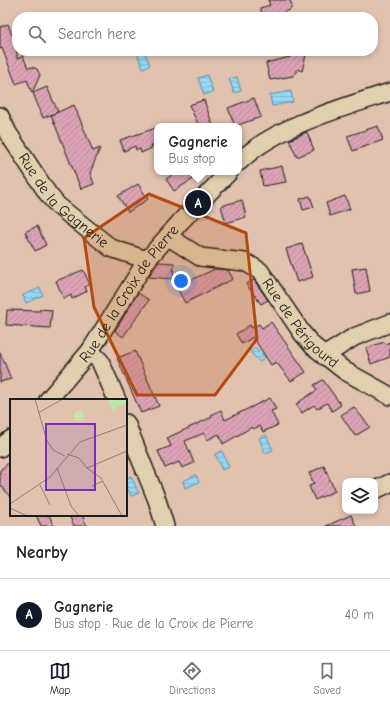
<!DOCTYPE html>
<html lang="en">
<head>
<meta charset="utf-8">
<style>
  :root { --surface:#fff; --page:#f6f6f6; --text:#222; --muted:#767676; --line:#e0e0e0; --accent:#111827 }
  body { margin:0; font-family:"Comic Neue",sans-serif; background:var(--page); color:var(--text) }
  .controls { position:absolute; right:12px; bottom:12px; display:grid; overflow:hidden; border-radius:8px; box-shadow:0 2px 6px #0003 }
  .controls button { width:36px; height:36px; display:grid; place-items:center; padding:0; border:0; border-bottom:1px solid var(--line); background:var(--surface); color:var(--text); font:20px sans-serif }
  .you { position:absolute; left:181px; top:281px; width:14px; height:14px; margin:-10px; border:3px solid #fff; border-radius:50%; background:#1a73e8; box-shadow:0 0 0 6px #1a73e833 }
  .badge { display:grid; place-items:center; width:26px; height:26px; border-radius:50%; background:var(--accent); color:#fff; font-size:13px; font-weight:700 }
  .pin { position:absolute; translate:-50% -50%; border:2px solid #fff; box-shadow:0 1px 4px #0006 }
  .popup { position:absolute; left:154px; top:123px; width:88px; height:52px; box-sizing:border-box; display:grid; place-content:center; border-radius:8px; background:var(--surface); filter:drop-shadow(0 1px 3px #0005); font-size:13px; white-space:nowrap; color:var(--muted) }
  .popup b { font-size:15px; color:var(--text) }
  .popup::after { content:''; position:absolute; left:50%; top:100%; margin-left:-8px; border:8px solid transparent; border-top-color:var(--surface) }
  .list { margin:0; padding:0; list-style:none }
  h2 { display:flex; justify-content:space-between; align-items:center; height:52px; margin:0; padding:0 16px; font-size:17px }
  h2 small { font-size:13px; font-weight:400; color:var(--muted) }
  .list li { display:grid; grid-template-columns:26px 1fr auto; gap:12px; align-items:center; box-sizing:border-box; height:72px; padding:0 16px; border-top:1px solid var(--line) }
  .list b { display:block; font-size:15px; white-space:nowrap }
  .list p { margin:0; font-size:13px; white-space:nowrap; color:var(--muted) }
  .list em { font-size:13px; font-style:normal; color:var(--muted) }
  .icon { flex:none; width:22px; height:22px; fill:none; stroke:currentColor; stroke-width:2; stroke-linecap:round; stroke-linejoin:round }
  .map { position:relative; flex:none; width:390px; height:526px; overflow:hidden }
  .search { position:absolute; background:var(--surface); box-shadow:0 2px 6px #0003; left:12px; right:12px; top:12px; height:44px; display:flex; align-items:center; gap:10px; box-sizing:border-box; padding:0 14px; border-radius:16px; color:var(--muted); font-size:15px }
  .sheet { height:124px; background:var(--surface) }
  nav { display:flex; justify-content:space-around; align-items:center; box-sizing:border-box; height:56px; border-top:1px solid var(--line); background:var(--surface); font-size:11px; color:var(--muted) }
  nav a { display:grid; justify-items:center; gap:2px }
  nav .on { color:var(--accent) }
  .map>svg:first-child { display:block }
  .water { fill:url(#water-rules); stroke:#648c9f }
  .building { fill:url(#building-hatch); stroke:#1c1c1c }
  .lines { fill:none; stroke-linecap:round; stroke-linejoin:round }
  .minor-casing { stroke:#1c1c1c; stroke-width:20 }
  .minor { stroke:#e1d0ad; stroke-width:17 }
  .marked { fill:#b54a10; fill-opacity:0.2; stroke:#b54a10; stroke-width:3; stroke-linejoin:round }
  .labels { text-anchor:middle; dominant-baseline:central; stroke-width:3; stroke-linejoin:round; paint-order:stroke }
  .street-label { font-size:15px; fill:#1c1c1c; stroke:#e1d0ad }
  .inset-road { fill:none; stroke:#928074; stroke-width:1 }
  .view { fill:#7b2cbf; fill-opacity:0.15; stroke:#7b2cbf; stroke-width:2 }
  .inset-edge { fill:none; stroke:#1c1c1c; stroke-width:2 }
</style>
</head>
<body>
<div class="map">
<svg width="390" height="526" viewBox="0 0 390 526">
  <defs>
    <pattern id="water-rules" width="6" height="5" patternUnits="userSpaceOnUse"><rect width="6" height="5" fill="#94d7f6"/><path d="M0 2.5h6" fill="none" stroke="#7fb8d2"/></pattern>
    <pattern id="building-hatch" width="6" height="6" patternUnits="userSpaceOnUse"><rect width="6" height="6" fill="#dca3b5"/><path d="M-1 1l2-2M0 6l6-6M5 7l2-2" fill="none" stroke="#bc8c9b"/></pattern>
  </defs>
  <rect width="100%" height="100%" fill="#e0c2af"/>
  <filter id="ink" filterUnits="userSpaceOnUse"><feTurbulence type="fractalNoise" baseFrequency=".025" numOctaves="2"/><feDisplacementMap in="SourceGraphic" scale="8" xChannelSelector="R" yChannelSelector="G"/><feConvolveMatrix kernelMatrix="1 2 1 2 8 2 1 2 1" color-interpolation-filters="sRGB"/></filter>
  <g filter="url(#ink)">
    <!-- water -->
    <path class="water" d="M136,51H144L150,65L143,68Z
      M207,75L213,92L204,95L198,78Z
      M237,77L241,91L234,93L229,79Z
      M291,91L293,102L272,106L270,95Z
      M40,288L43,295L26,303L23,295Z
      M255,347L265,357L260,362L250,352Z
      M266,435L273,450L265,453L259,438Z
      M222,451L229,467L222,470L215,454Z
      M196,475L199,482L185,488L183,481Z
      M131,476L139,493L131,496L126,485V479Z"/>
    <!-- building -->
    <path class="building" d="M268,0H290L292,6L290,10L272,17H264L260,8L270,5Z
      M8,24L12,35L17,33V59L23,56L28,68L32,67L37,69L40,75L32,93L27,80L16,84L2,48L0,49V27Z
      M292,51H307L302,71L298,69L293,76L270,80L266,63L290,57Z
      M47,87L58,112L74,105L93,151L100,148L90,173L94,184L81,189L51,115L58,112L43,118L33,93Z
      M254,98L261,117L235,126L228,108Z
      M204,100L213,126H199L189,105Z
      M378,126L383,140L353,151L347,136Z
      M156,128L157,144L151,146L152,148L141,153L140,149L136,150L135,146L124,151L120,140Z
      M307,132L314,150L297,157L289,140Z
      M282,166L286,182L263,186L260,171Z
      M176,172H189L193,179L174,191L166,179Z
      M138,184L148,199L128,212L118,196Z
      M310,196L314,207L303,210L300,199Z
      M345,196L350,209L330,216L326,203Z
      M242,200L246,217L226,223L221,206Z
      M37,226L46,245L35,251L25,232Z
      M302,244L313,277L297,282L286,249Z
      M159,262L174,263L173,279L148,277Z
      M366,267L370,291L356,294L352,269Z
      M215,269L228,270L233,279L185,303L175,284L189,277L191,280Z
      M83,270L90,284L85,287L87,291L72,299L71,295L64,299L56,281Z
      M254,280L268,300L261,304L246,284Z
      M138,293L149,300L123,337L115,331Z
      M40,309L52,310L50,328L6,325L7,310L40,311Z
      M271,322L306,372L291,381L276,362L271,365L253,337L242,344L236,334L250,325L252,328L259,324L262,328Z
      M384,342L385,344L390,342V357L371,364L366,348Z
      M135,351L159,406L141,413L117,358Z
      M0,352L11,379L0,382Z
      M323,380L341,405L332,411L327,403L317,409L314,405L302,413L296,404L317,390L314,385Z
      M270,398L276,409L271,411L278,425L263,432L260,426L253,429L252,427L223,444L219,434L207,440L204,433L185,441L194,463L182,468L179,462L165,468L158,451L171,446L167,438L212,417L211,415L221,410L225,420Z
      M354,407L370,427L355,436L341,415Z
      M11,461V498L0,484V470Z
      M324,466L335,491L315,500L309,486L314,484L309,473Z
      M36,515H49L54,526H41Z
      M69,515H82L87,526H74Z
      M351,515L356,526H326Z"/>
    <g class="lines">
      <!-- minor casing -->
      <g class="minor-casing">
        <g id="minor">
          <path id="s1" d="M0,116L8,133L48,194L57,205L111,248L147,260"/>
          <path d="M239,162C275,126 342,108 390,92"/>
          <path id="s2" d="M169,237L200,257L245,262L260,271L302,333L313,346L345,371L390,396"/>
          <path d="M90,351L100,361L117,400"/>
          <path d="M324,356L354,337L390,323"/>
          <path id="s3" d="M48,400L90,351L147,260L181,221L229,172"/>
          <path d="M126,423L157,500L165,526"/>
          <path d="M0,448L11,439"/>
          <path d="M375,490L390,483"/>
        </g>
      </g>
      <!-- minor -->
      <use href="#minor" class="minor"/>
    </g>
  </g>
  <!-- marked area -->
  <path class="marked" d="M149,194L246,233L257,339L215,395H137L94,307L84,238Z"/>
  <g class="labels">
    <!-- street labels -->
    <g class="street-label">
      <text stroke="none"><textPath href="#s1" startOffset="107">Rue de la Gagnerie</textPath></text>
      <text stroke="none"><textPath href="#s3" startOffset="134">Rue de la Croix de Pierre</textPath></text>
      <text stroke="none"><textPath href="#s2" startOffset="166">Rue de Périgourd</textPath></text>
    </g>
  </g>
  <!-- overview -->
  <g transform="translate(10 399)">
    <rect width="117" height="117" fill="#e0c2af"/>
    <path d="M98,0H117V4L107,8L104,14ZM64 17a5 5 0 1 1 10 0a5 5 0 1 1-10 0Z" fill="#bbe8a6"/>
    <path class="inset-road" d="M25,0L37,42L43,51L55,57M28,14L53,0M57,55L69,59L77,69L91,79L112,117M47,69L61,107L69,117M77,69L117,52M30,86L40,106M82,87L93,82M0,105L40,78L70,43L117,26M0,109L17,117"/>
    <path class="view" d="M36,25H85V91H36Z"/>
    <rect width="117" height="117" class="inset-edge"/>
  </g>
</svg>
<div class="controls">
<button><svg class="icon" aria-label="layers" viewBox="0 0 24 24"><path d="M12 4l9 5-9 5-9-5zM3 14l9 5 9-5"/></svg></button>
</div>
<div class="you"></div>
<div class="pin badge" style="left:198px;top:203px">A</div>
<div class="popup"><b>Gagnerie</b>Bus stop</div>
<div class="search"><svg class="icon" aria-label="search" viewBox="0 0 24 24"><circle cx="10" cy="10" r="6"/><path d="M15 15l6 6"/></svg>Search here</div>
</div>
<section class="sheet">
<h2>Nearby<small></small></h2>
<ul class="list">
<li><span class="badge">A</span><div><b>Gagnerie</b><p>Bus stop · Rue de la Croix de Pierre</p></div><em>40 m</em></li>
</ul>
</section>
<nav>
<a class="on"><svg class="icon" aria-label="map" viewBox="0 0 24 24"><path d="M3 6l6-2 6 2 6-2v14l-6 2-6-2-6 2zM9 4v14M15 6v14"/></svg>Map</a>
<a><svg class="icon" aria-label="directions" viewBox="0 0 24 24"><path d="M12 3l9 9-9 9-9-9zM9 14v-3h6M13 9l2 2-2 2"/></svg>Directions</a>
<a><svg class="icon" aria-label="saved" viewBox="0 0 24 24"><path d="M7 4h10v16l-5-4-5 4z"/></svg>Saved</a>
</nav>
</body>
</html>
